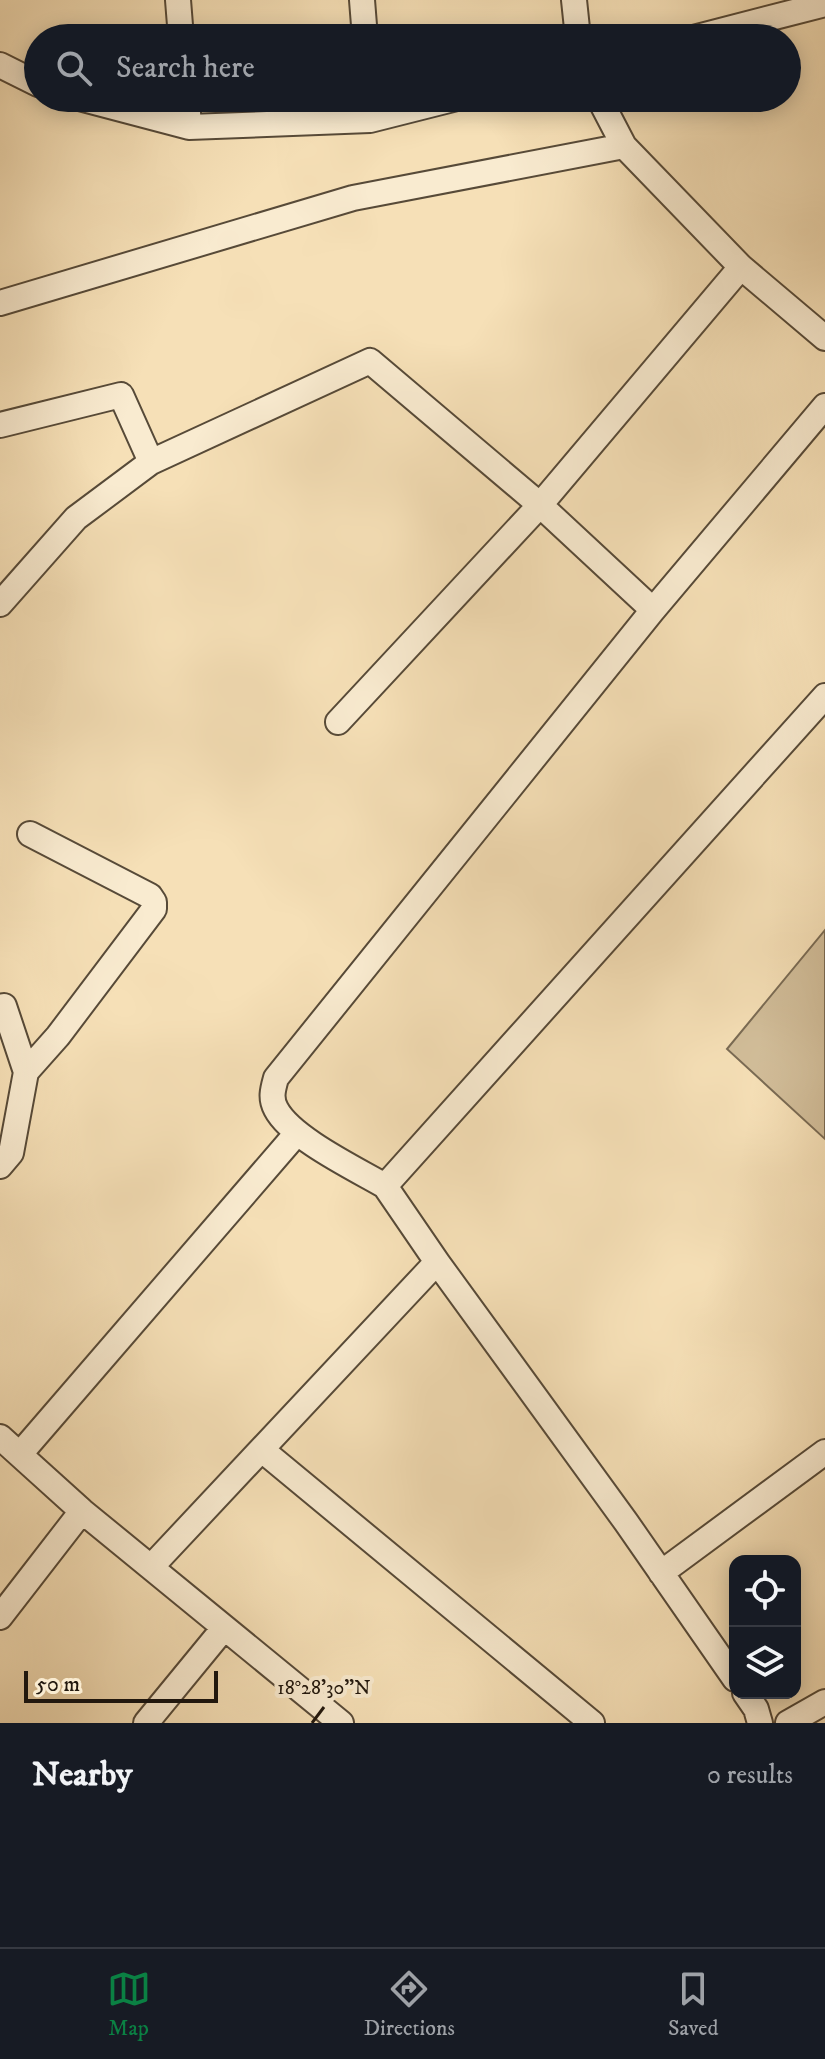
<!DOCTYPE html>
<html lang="en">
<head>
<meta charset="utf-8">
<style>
  :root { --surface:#171b24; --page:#20242c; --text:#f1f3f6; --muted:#9ea1a6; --line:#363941; --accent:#0b8043 }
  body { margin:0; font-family:"IM FELL DW Pica",serif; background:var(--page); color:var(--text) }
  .controls { position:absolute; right:24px; bottom:24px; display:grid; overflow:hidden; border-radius:16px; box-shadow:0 4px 20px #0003 }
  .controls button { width:72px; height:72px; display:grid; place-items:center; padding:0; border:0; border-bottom:2px solid var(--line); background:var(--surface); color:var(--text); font:40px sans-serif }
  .scale { position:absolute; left:24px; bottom:20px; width:194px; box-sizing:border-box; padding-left:8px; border:4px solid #22180e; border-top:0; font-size:22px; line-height:28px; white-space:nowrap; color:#22180e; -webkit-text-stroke:6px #f9ebd0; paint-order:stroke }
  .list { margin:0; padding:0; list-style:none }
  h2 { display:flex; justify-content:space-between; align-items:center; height:104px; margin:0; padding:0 32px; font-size:34px }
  h2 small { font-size:26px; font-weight:400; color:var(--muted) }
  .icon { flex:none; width:44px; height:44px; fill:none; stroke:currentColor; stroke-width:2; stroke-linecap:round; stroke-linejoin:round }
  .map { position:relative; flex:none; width:825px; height:1723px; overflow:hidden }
  .search { position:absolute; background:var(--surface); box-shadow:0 4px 20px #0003; left:24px; right:24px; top:24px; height:88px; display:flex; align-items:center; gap:20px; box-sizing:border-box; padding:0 28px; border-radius:44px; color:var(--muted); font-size:30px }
  .sheet { height:224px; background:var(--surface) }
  nav { display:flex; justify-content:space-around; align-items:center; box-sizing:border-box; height:112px; border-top:2px solid var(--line); background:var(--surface); font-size:22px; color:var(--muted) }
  nav a { display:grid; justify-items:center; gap:4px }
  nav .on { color:var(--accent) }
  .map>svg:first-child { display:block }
  .green { fill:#d2be9a; stroke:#7a6b54; stroke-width:2 }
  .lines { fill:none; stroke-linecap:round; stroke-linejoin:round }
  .street-casing { stroke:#574a38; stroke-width:28 }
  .street { stroke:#f9ebd0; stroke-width:24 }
  .ticks { fill:none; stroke:#22180e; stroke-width:3 }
  .ticks-label { font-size:20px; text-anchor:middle; fill:#22180e; stroke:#f9ebd0; stroke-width:8; stroke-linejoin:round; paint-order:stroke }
</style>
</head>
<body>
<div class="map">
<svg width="825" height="1723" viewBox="0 0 825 1723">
  <rect width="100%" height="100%" fill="#f6e0b7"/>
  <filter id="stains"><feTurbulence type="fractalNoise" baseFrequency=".0025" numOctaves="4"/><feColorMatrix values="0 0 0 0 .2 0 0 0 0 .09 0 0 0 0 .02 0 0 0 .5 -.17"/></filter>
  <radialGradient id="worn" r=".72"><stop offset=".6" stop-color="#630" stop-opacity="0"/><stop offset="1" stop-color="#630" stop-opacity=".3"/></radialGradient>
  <!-- green -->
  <path class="green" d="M825,930V1139L727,1049Z"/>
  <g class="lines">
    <!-- street casing -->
    <g class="street-casing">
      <path id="street" d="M178,0L181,38
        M362,0L365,38
        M574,0L578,38
        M693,38L825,4
        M0,65L38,84
        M79,98L189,127L370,120L457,98
        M187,98L189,127
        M599,98L624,146L741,267L825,338
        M0,303L353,198L624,146
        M825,406L653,610L276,1078C273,1089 270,1098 276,1109C291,1138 356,1169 385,1186L825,696
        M0,425L121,395L151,462
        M0,604L76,518L151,462L370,361L540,505L338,722
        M653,610L540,505L741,267
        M26,1072L58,1036L154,909V902L150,896L30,834
        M0,1166L11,1153L26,1072L4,1006
        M385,1186L437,1262L626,1522L735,1679
        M0,1437L82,1511L341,1723
        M262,1450L592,1723
        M20,1454L297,1133
        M152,1566L437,1262
        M661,1573L825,1452
        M0,1617L82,1511
        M745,1693L756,1709L760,1723
        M146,1723L224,1628
        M788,1723L825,1702"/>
    </g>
    <!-- street -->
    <use href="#street" class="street"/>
  </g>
  <!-- ticks -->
  <path class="ticks" d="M312,1723L324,1707"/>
  <g class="ticks-label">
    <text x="324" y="1694">18°28'30"N</text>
  </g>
  <rect width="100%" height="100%" filter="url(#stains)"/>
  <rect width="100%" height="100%" fill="url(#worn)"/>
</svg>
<div class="controls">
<button><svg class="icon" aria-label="locate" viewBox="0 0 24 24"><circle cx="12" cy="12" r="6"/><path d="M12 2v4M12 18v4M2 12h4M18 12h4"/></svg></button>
<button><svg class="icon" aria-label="layers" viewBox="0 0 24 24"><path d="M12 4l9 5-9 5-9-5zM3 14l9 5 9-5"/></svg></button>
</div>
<div class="scale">50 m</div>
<div class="search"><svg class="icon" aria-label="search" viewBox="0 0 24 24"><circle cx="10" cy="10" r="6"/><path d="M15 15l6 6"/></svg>Search here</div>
</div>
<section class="sheet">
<h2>Nearby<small>0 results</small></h2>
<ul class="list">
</ul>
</section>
<nav>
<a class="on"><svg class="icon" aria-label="map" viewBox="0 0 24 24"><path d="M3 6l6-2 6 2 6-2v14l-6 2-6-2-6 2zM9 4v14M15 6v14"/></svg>Map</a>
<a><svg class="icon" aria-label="directions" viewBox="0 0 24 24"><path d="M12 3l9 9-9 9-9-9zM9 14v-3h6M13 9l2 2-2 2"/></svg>Directions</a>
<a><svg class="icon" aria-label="saved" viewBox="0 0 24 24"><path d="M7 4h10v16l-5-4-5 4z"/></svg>Saved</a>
</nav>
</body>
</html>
